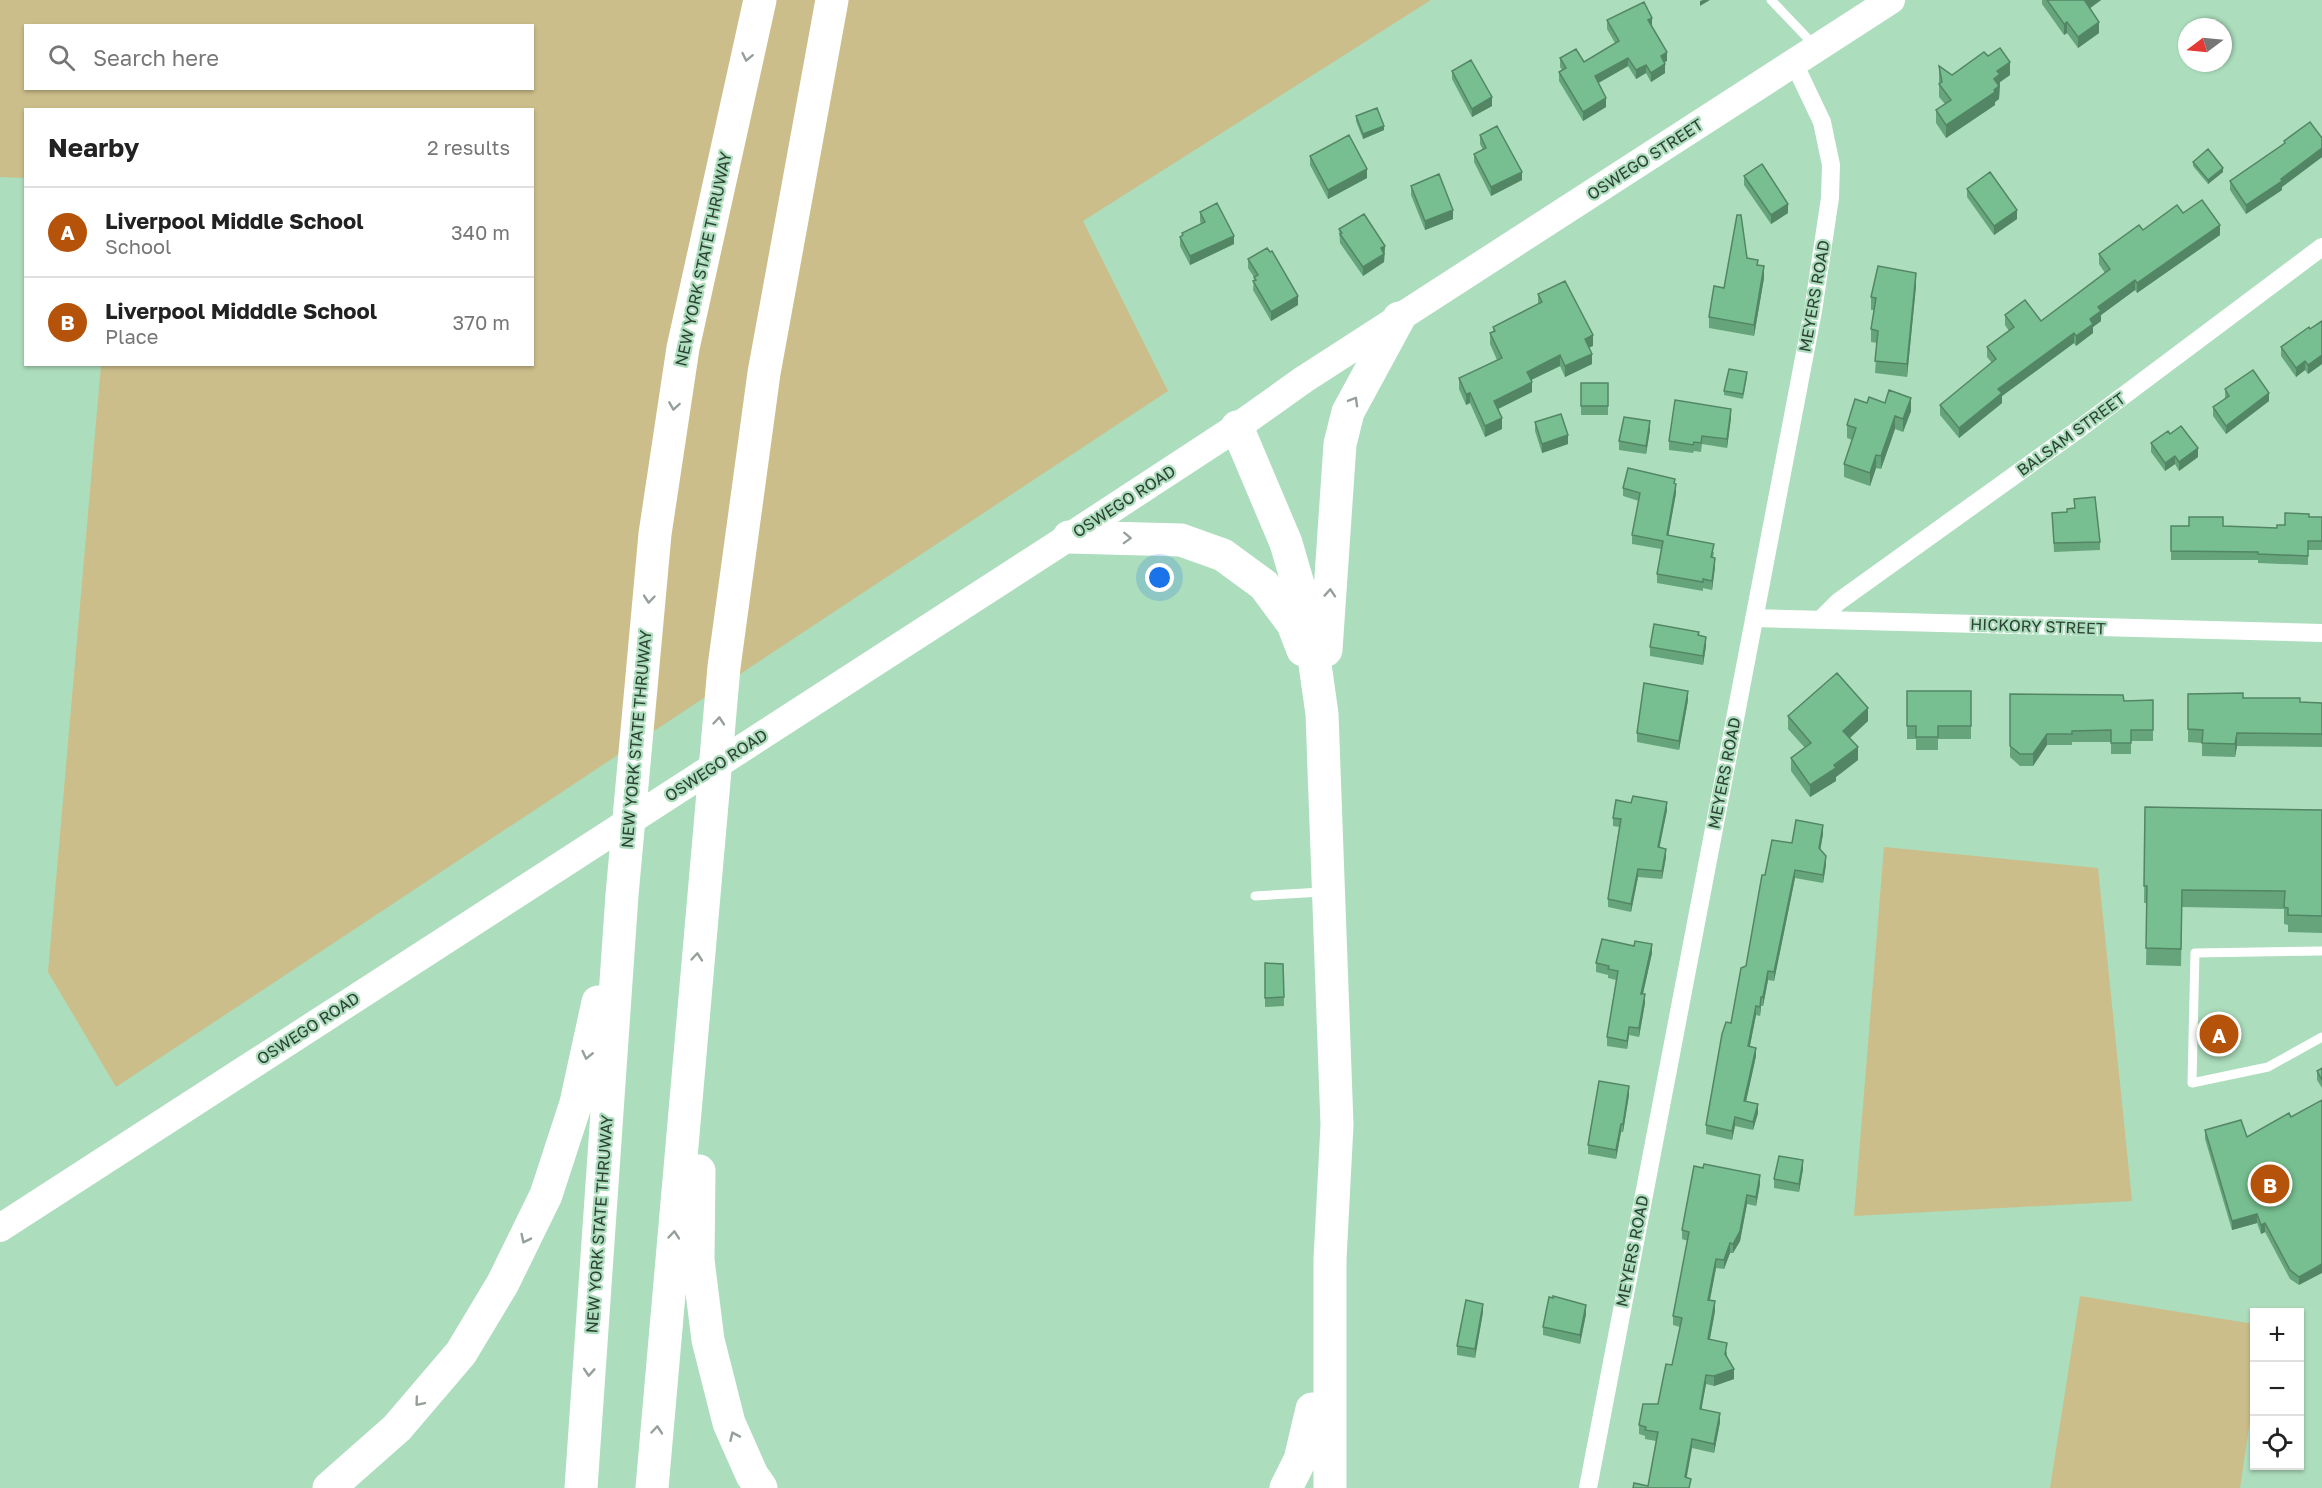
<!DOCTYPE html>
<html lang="en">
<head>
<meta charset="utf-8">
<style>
  :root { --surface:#fff; --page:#f2f2f2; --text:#222; --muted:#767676; --line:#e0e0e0; --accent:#b45309 }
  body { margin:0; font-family:"Golos Text",sans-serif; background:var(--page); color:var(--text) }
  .controls { position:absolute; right:18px; bottom:18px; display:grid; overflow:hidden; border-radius:0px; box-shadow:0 2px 4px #0004 }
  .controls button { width:54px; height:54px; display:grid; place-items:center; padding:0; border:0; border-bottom:2px solid var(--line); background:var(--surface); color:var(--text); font:30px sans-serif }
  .compass { position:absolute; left:2178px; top:18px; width:54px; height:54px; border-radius:50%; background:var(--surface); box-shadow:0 2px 4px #0004; rotate:254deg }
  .you { position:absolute; left:1160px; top:578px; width:21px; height:21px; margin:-15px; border:4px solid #fff; border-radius:50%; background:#1a73e8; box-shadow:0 0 0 9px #1a73e833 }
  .badge { display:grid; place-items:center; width:39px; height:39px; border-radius:50%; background:var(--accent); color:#fff; font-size:20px; font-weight:700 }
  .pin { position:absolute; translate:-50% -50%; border:3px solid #fff; box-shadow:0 2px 6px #0006 }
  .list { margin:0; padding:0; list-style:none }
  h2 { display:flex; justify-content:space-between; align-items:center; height:78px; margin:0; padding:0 24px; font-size:26px }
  h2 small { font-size:20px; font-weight:400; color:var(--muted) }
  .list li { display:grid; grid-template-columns:39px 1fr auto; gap:18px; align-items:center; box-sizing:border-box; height:90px; padding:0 24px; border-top:2px solid var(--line) }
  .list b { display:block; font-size:22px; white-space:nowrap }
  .list p { margin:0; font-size:20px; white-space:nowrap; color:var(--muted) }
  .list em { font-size:20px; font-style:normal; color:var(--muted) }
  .icon { flex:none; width:33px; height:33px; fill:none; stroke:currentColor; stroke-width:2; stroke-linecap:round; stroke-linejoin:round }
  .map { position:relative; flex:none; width:2322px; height:1488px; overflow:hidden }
  .search { position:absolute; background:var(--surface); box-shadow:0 2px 4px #0004; left:24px; top:24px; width:510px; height:66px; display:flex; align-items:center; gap:15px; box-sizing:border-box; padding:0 21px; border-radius:0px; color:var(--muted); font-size:22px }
  .panel { position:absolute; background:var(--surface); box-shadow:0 2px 4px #0004; left:24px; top:108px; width:510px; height:258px; border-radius:0px }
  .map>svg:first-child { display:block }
  .green { fill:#ccbe8a; fill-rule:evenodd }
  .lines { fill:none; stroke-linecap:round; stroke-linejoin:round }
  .lane { stroke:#fff; stroke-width:9 }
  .street { stroke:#fff; stroke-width:18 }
  .primary { stroke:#fff; stroke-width:28 }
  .highway { stroke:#fff; stroke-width:33 }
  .wall { fill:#66a47c }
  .shaded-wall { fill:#538665 }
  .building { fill:#77bf90; stroke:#538665; stroke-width:1.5 }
  .oneway { stroke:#96a099 }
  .labels { text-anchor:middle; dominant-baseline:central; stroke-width:4.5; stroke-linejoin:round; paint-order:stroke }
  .street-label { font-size:16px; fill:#2c4033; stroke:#acddbc }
</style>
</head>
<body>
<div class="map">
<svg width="2322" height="1488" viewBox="0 0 2322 1488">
  <rect width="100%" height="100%" fill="#acddbc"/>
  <!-- green -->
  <path class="green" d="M0,0H1431L1083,221L1168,391L116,1087L48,972L101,365L532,364V110H26L25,178L0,177ZM26,26H532V88H26Z
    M1884,847L2098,868L2132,1201L1854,1216Z
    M2080,1296L2254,1324V1394L2240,1488H2050Z"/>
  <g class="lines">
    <!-- lane -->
    <path class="lane" d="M1771,0L1815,46
      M1255,896L1322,892
      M2322,951L2195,953L2192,1083L2268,1067L2322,1037"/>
    <!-- street -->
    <path class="street" d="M1754,618L2322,633
      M1820,620L1838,602L2079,429L2322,247
      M1588,1488L1813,311L1830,198L1831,165L1822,122L1794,63"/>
    <!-- primary -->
    <path class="primary" d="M0,1228L1069,537L1237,427L1303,380L1891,0"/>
    <!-- highway -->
    <path class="highway" d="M1237,427L1286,543L1309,622L1322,714L1337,1125L1330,1259V1488
      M1069,537L1181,540L1223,555L1264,585L1293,624L1303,650
      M1326,650L1340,444L1348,412L1399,318
      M699,1171L698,1260L708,1340L729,1423L752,1475L761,1488
      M329,1488L397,1428L461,1353L503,1283L546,1195L576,1103L598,1002
      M581,1488L622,895L655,534L683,348L760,0
      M652,1488L724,667L764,373L832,0
      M1286,1488L1300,1460L1312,1409"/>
  </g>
  <!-- wall -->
  <path class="wall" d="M2042,0H2101L2090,8L2099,33L2078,48L2067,33L2064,35L2042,4Z
    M1607,20L1652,26L1667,61L1664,62L1665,73L1651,82L1646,73L1636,79L1628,66L1598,83L1606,107L1583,121L1559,81V72L1562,70L1560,67V58L1584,62L1615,43L1607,29Z
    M1988,56L2010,75L2000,82L1999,99L1995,102V105L1946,138L1936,123V110L1945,104L1939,97V66L1952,75Z
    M1452,71L1492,106L1472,117L1452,79Z
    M1356,116L1384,130L1363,139L1356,121Z
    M1480,135L1522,180L1491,196L1474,162V154L1483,150L1480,144Z
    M2322,138V157L2282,187V190L2246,214L2230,190V181L2284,144V141Z
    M1310,156L1367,178L1328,199L1310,165Z
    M2193,162L2223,172L2208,184L2193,166Z
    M1744,176L1788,213L1771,224L1744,185Z
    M1411,186L1453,219L1425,230L1411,195Z
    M1967,189L2017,219L1994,235L1967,197Z
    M1200,212L1234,244L1190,265L1180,246V237L1182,236V233L1201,224L1200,221Z
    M2183,213L2220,235L2137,293L2135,290L2101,315V321L2093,327V333L2076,346L2074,343L2002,396V403L1959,438L1940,415V405L1992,363L1987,357V347L2009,331L2005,325V315L2041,321L2105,273L2099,264V254L2143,230Z
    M1339,229L1385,246L1384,262L1363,276L1340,243Z
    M1747,258L1758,265L1764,278L1754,336L1709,328V317L1724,288Z
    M1248,259L1298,305L1271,321L1253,290L1254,277L1248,268Z
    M1916,286L1907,377L1875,373L1877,343L1871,342V329L1874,310H1871V297Z
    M1538,294L1593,346L1589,347L1592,364L1565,377L1560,366L1531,380L1532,392L1498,409L1502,429L1485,437L1470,403L1466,405L1459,389V378L1497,360L1490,344V333L1493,332V327L1538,304Z
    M2322,321V364L2308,374L2305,370L2296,377L2281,356V347L2310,329Z
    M1747,377L1743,399L1724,395V391Z
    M1581,383H1608V415H1581Z
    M2225,389L2269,401L2226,434L2213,416V407L2225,399Z
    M1867,403L1911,411L1903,432L1895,429L1881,469L1876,468L1870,486L1844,477V464L1852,440L1847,438V425Z
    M1731,418L1727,448L1702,444L1701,452L1694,451L1693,453L1669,450V441Z
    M1535,422L1568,444L1542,453L1535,431Z
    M1650,430L1646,454L1619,450V441Z
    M2170,434L2198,457L2179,471L2175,464L2165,471L2151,452V443Z
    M1675,484L1676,493L1668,536L1714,552L1713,558L1715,567L1712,590L1703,588V591L1657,583V574L1661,549L1632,544V535L1639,501L1623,496V488Z
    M2074,499L2100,542V550L2054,552L2052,513L2067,512L2074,508Z
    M2309,517H2322V550H2308V565L2258,563V560H2171V526H2223L2277,528Z
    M1699,636L1706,646L1703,665L1650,656V647Z
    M1907,691H1971V739H1938V750H1916V739H1907Z
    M2010,694L2124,701L2153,700V741H2131V754H2111V742H2072V745H2047L2033,766H2020L2010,757Z
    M2188,694L2300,702L2322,703V747L2237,746L2235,757L2202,756V743L2188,742Z
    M1688,700L1679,750L1637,742V733Z
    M1788,716L1868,721L1850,738L1858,760L1836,777V781L1810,797L1791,771V758L1805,748L1788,729Z
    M2145,807L2322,810V933L2288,932V925L2284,924V909L2182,907L2181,966L2146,965L2147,903H2144Z
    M1667,810L1659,848L1666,857L1662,879L1638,877L1631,912L1608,907V899L1619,827L1613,826V818Z
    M1823,834L1820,850L1826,865L1823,883L1795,878L1774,981L1768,980L1763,1006H1761L1760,1016L1756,1015L1750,1046L1756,1056L1746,1102L1758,1113L1753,1130L1735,1126L1732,1140L1706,1134V1125L1746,966L1765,875L1792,843Z
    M1652,953L1643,994L1645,1003L1639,1037L1629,1035L1627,1049L1607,1046V1037L1616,980L1608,978V975L1596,972V963Z
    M1265,963L1284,997V1006L1265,1007Z
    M2322,1068V1088L2317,1080V1071Z
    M1629,1095L1623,1132H1621L1616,1159L1588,1154V1145Z
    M2322,1100L2299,1285L2290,1279L2265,1232L2261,1234L2257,1223L2232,1230L2205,1139V1130L2247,1137L2291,1117Z
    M1803,1169L1799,1192L1774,1188V1179Z
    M1760,1184L1756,1206L1747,1204L1740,1241L1733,1253H1730L1724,1269L1716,1268L1710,1300L1715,1311L1710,1339L1727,1352V1356L1734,1379L1714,1386L1706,1384L1701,1409L1720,1422L1714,1453L1692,1448L1648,1486L1656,1441L1645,1439V1436L1639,1434V1425L1658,1404L1672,1365L1680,1327L1673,1325V1316L1688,1241L1682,1239V1230Z
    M1483,1312L1475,1358L1457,1355V1346Z
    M1586,1314L1580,1344L1543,1335V1327Z"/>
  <!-- shaded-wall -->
  <path class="shaded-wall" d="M1703,0H1710L1700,6V1Z
    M2086,0H2101L2085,12Z
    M1652,18V26L1648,20Z
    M2067,22V33L2064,35V24Z
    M2099,22V33L2078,48V37Z
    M1667,52V61L1661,64V56Z
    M1628,58V66L1595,85V76Z
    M2010,62V75L2000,82L1999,99L1995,102V105L1946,138V125L1994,79L1997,71Z
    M1665,64V73L1651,82V73Z
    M1646,65V73L1636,79V70Z
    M1492,97V106L1472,117V109Z
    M1606,98V107L1583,121V112Z
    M1384,126V130L1363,139V134Z
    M2322,148V157L2282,187V190L2246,214V205Z
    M2223,168V172L2208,184V180Z
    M1367,169V178L1328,199V190Z
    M1522,172V180L1491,196V187Z
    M1788,204V213L1771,224V215Z
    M1453,210V219L1425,230V221Z
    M2017,210V219L1994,235V226Z
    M2220,225V235L2137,293V283Z
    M1234,236V244L1190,265V256Z
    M1385,246L1384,262L1363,276V267L1381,248Z
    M1764,266V278L1754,336V325Z
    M1916,273V286L1907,377V364Z
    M2135,280V290L2101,315V321L2093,327V333L2076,346V336L2098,307Z
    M1298,296V305L1271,321V312Z
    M2074,333V343L2002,396V403L1959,438V428L1998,389Z
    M1593,335V346L1585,349V339Z
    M1592,354V364L1565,377V366Z
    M1560,355V366L1527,382V372Z
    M2322,355V364L2308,374V365Z
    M2305,361V370L2296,377V368Z
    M1532,382V392L1494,411V401Z
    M1470,393V403L1466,405V394Z
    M2269,393V401L2226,434V426Z
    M1911,398V411L1903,432V419Z
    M1731,409V418L1727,448V439Z
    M1895,416V429L1881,469V456Z
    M1502,418V429L1485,437V426Z
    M1650,421V430L1646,454V446Z
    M1568,435V444L1542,453V444Z
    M2198,448V457L2179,471V462Z
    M1876,455V468L1870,486V473Z
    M2175,456V464L2165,471V463Z
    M1676,484V493L1667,544V535Z
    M1715,558V567L1712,590V581Z
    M1706,637V646L1703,665V656Z
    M1688,691V700L1679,750V741Z
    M1868,708V721L1843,744V731Z
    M2237,733V746L2235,757V744Z
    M2047,734V745L2033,766V754Z
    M1858,747V760L1836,777V781L1810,797V785Z
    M1667,802V810L1658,855V847Z
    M1823,825V834L1819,857V848Z
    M1666,849V857L1662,879V871Z
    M1826,856V865L1823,883V875Z
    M1638,869V877L1631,912V904Z
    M1795,870V878L1774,981V972Z
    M1652,944V953L1641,1002V994Z
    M1768,971V980L1763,1006V997Z
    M1645,994V1003L1639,1037V1028Z
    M1761,997V1006L1760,1016V1007Z
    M1756,1006V1015L1748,1055V1046Z
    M1629,1027V1035L1627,1049V1041Z
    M1756,1048V1056L1744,1110V1101Z
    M1629,1086V1095L1623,1132V1124Z
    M1758,1104V1113L1753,1130V1122Z
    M1735,1117V1126L1732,1140V1131Z
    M1621,1124V1132L1616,1159V1150Z
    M1803,1160V1169L1799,1192V1184Z
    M1760,1175V1184L1756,1206V1197Z
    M1747,1195V1204L1740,1241L1733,1253V1244Z
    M2257,1214V1223L2232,1230V1221Z
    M2265,1223V1232L2261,1234V1225Z
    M1730,1243V1253L1724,1269V1260Z
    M1716,1259V1268L1708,1309V1300Z
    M2322,1264V1273L2299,1285V1277Z
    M1715,1301V1311L1708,1348V1339Z
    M1483,1304V1312L1475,1358V1349Z
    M1586,1305V1314L1580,1344V1335Z
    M1734,1369V1379L1714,1386V1376Z
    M1706,1375V1384L1700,1418V1409Z
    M1720,1413V1422L1714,1453V1444Z
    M1692,1439V1448L1685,1487V1477Z"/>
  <!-- building -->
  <path class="building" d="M2047,0H2086L2085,1L2099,22L2078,37L2067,22L2064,24Z
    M1644,2L1652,18L1648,20L1667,52L1661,56L1665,64L1651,73L1646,65L1636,70L1628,58L1595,76L1606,98L1583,112L1559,72L1566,68L1560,58L1576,49L1584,62L1619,41L1607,20Z
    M2000,48L2010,62L1997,71L2000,74L1994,79L1999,86L1994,90L1995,92L1946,125L1936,110L1951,100L1939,84L1942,82L1939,66L1952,75L1984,52L1988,56Z
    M1471,60L1492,97L1472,109L1452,71Z
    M1377,108L1384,126L1363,134L1356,116Z
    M2310,122L2322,138V148L2281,179L2282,181L2246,205L2230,181L2285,143L2284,141Z
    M1497,126L1522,172L1491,187L1474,154L1486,148L1480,135Z
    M1349,135L1367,169L1328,190L1310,156Z
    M2208,149L2223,168L2208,180L2193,162Z
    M1762,164L1788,204L1771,215L1744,176Z
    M1990,172L2017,210L1994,226L1967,189Z
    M1439,174L1453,210L1425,221L1411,186Z
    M2202,200L2220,225L2137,283L2135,280L2098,307L2101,311L2090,319L2093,324L2076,336L2074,333L1998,389L2002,393L1959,428L1940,405L1996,359L1987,347L2014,327L2005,315L2025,300L2041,321L2110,269L2099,254L2139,225L2143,230L2177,205L2183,213Z
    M1217,203L1234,236L1190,256L1180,237L1183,235L1182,233L1205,222L1200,212Z
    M1364,214L1385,246L1381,248L1384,254L1363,267L1340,234L1342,233L1339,229Z
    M1737,215H1741L1747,258L1758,260L1757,265L1764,266L1754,325L1709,317L1714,286L1724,288Z
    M1267,248L1270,252L1272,251L1298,296L1271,312L1253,281L1256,280L1254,277L1258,275L1248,259Z
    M1878,266L1916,273L1907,364L1875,361L1878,331L1871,329L1876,298L1871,297Z
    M1565,281L1593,335L1585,339L1592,354L1565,366L1560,355L1527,372L1532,382L1494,401L1502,418L1485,426L1470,393L1466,394L1459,378L1502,358L1490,333L1495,331L1493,327L1542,302L1538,294Z
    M2322,321V355L2308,365L2305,361L2296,368L2281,347L2309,327L2310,329Z
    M1729,369L1747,372L1743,394L1724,391Z
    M2253,370L2269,393L2226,426L2213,407L2229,396L2225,389Z
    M1581,383H1608V406H1581Z
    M1889,390L1911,398L1903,419L1895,416L1881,456L1876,455L1870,473L1844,464L1856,428L1847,425L1855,399L1867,403L1869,397L1885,403Z
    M1675,400L1731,409L1727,439L1702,436L1701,443L1694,442L1693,445L1669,441Z
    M1561,414L1568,435L1542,444L1535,422Z
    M1624,417L1650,421L1646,446L1619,441Z
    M2181,426L2198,448L2179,462L2175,456L2165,463L2151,443L2168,431L2170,434Z
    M1628,468L1675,479L1674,483L1676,484L1667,535L1714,544L1711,557L1715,558L1712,581L1703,579V582L1657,574L1663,541L1632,535L1640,493L1623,488Z
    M2095,497L2100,542L2054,543L2052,513L2067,512V509L2075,508L2074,499Z
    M2285,513L2309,514V517H2322V541H2308V556L2258,554V552L2171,551V526H2189V517H2223V526L2277,528V525H2285Z
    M1654,624L1699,632L1698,635L1706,637L1703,656L1650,647Z
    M1837,673L1868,708L1843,731L1858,747L1834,765L1836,768L1810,785L1791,758L1811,743L1788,716Z
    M1644,683L1688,691L1679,741L1637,733Z
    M1907,691H1971V726H1938V737H1916V726H1907Z
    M2243,693V698H2300V702L2322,703V734L2237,733L2235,744L2202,743L2203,730L2188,729V694Z
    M2010,694L2123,695L2124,701L2153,700V730H2131V743H2111V730L2072,731V734H2047L2033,754H2020L2010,746Z
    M1633,796L1667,802L1658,847L1666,849L1662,871L1638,869L1631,904L1608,899L1621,819L1613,818L1616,800L1631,803Z
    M2145,807L2322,810V916L2288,915V908L2284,907L2285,891L2182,890L2181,949L2146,948L2147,886H2144Z
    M1796,820L1823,825L1819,848L1826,856L1823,875L1795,870L1774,972L1768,971L1763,997H1761L1760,1007L1756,1006L1748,1046L1756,1048L1744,1101L1758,1104L1753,1122L1735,1117L1732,1131L1706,1125L1722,1034L1726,1022L1731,1023L1741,968L1746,966L1762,875H1765L1772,840L1792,843Z
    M1602,939L1634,946L1635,941L1652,944L1641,994H1645L1639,1028L1629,1027L1627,1041L1607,1037L1618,971L1608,969L1609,966L1596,963Z
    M1265,963L1283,964L1284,997L1265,998Z
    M2322,1068V1080L2317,1071Z
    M1599,1081L1629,1086L1623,1124H1621L1616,1150L1588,1145Z
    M2322,1100V1264L2299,1277L2290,1270L2265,1223L2261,1225L2257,1214L2232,1221L2205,1130L2241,1120L2247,1137L2289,1113L2291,1117Z
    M1779,1156L1803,1160L1799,1184L1774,1179Z
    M1704,1164L1760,1175L1756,1197L1747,1195L1740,1231L1733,1244L1730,1243L1724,1260L1716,1259L1708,1300L1715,1301L1708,1339L1727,1343L1725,1354L1734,1369L1714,1376L1706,1375L1700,1409L1720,1413L1714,1444L1692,1439L1685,1477L1691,1479L1689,1488H1633L1634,1483L1648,1486L1658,1432L1645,1430L1646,1427L1639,1425L1643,1404H1658L1666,1364L1672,1365L1682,1318L1673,1316L1689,1232L1682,1230L1694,1166L1703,1168Z
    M1553,1296L1586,1305L1580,1335L1543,1327L1549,1297L1553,1298Z
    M1466,1300L1483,1304L1475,1349L1457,1346Z"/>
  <!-- one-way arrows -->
  <defs><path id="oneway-chevron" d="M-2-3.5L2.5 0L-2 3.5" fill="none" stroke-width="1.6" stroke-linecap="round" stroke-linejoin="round" transform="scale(1.5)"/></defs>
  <g class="oneway">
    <use href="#oneway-chevron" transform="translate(747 57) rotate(102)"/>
    <use href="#oneway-chevron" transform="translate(1354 401) rotate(-60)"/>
    <use href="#oneway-chevron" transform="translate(674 406) rotate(99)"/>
    <use href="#oneway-chevron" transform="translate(1127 538) rotate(2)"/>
    <use href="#oneway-chevron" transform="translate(1330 593) rotate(-86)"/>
    <use href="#oneway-chevron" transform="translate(649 599) rotate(95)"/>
    <use href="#oneway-chevron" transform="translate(719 721) rotate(-85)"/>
    <use href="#oneway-chevron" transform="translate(697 957) rotate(-85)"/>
    <use href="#oneway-chevron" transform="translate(587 1055) rotate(103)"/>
    <use href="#oneway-chevron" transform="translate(674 1235) rotate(-85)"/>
    <use href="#oneway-chevron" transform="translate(525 1239) rotate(116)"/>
    <use href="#oneway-chevron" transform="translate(589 1372) rotate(94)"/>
    <use href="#oneway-chevron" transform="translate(419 1402) rotate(130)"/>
    <use href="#oneway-chevron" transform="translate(657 1430) rotate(-85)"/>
    <use href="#oneway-chevron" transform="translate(734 1436) rotate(-114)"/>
  </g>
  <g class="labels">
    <!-- street labels -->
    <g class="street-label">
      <text transform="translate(1645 159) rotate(-33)">OSWEGO STREET</text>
      <text transform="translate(703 259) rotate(-78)">NEW YORK STATE THRUWAY</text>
      <text transform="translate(1814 296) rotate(-80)">MEYERS ROAD</text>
      <text transform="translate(2071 434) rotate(-36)">BALSAM STREET</text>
      <text transform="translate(1124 501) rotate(-33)">OSWEGO ROAD</text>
      <text transform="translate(2038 626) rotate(2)">HICKORY STREET</text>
      <text transform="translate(636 739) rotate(-85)">NEW YORK STATE THRUWAY</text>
      <text transform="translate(716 765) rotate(-33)">OSWEGO ROAD</text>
      <text transform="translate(1724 773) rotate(-79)">MEYERS ROAD</text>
      <text transform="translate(308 1028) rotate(-33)">OSWEGO ROAD</text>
      <text transform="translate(599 1224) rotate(-86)">NEW YORK STATE THRUWAY</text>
      <text transform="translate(1632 1251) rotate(-79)">MEYERS ROAD</text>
    </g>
  </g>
</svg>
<div class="controls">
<button>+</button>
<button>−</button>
<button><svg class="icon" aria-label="locate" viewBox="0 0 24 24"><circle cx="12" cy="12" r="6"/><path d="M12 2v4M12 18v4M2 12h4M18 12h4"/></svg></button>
</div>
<svg class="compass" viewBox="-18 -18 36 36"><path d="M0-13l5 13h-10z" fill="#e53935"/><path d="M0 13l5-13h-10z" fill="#767676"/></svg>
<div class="you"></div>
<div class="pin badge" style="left:2219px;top:1034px">A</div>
<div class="pin badge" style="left:2270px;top:1184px">B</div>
<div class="search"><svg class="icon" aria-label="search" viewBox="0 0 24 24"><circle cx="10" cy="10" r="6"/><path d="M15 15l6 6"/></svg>Search here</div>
<section class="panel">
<h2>Nearby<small>2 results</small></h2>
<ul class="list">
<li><span class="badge">A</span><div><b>Liverpool Middle School</b><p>School</p></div><em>340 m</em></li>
<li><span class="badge">B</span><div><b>Liverpool Midddle School</b><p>Place</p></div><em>370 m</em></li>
</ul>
</section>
</div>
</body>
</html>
